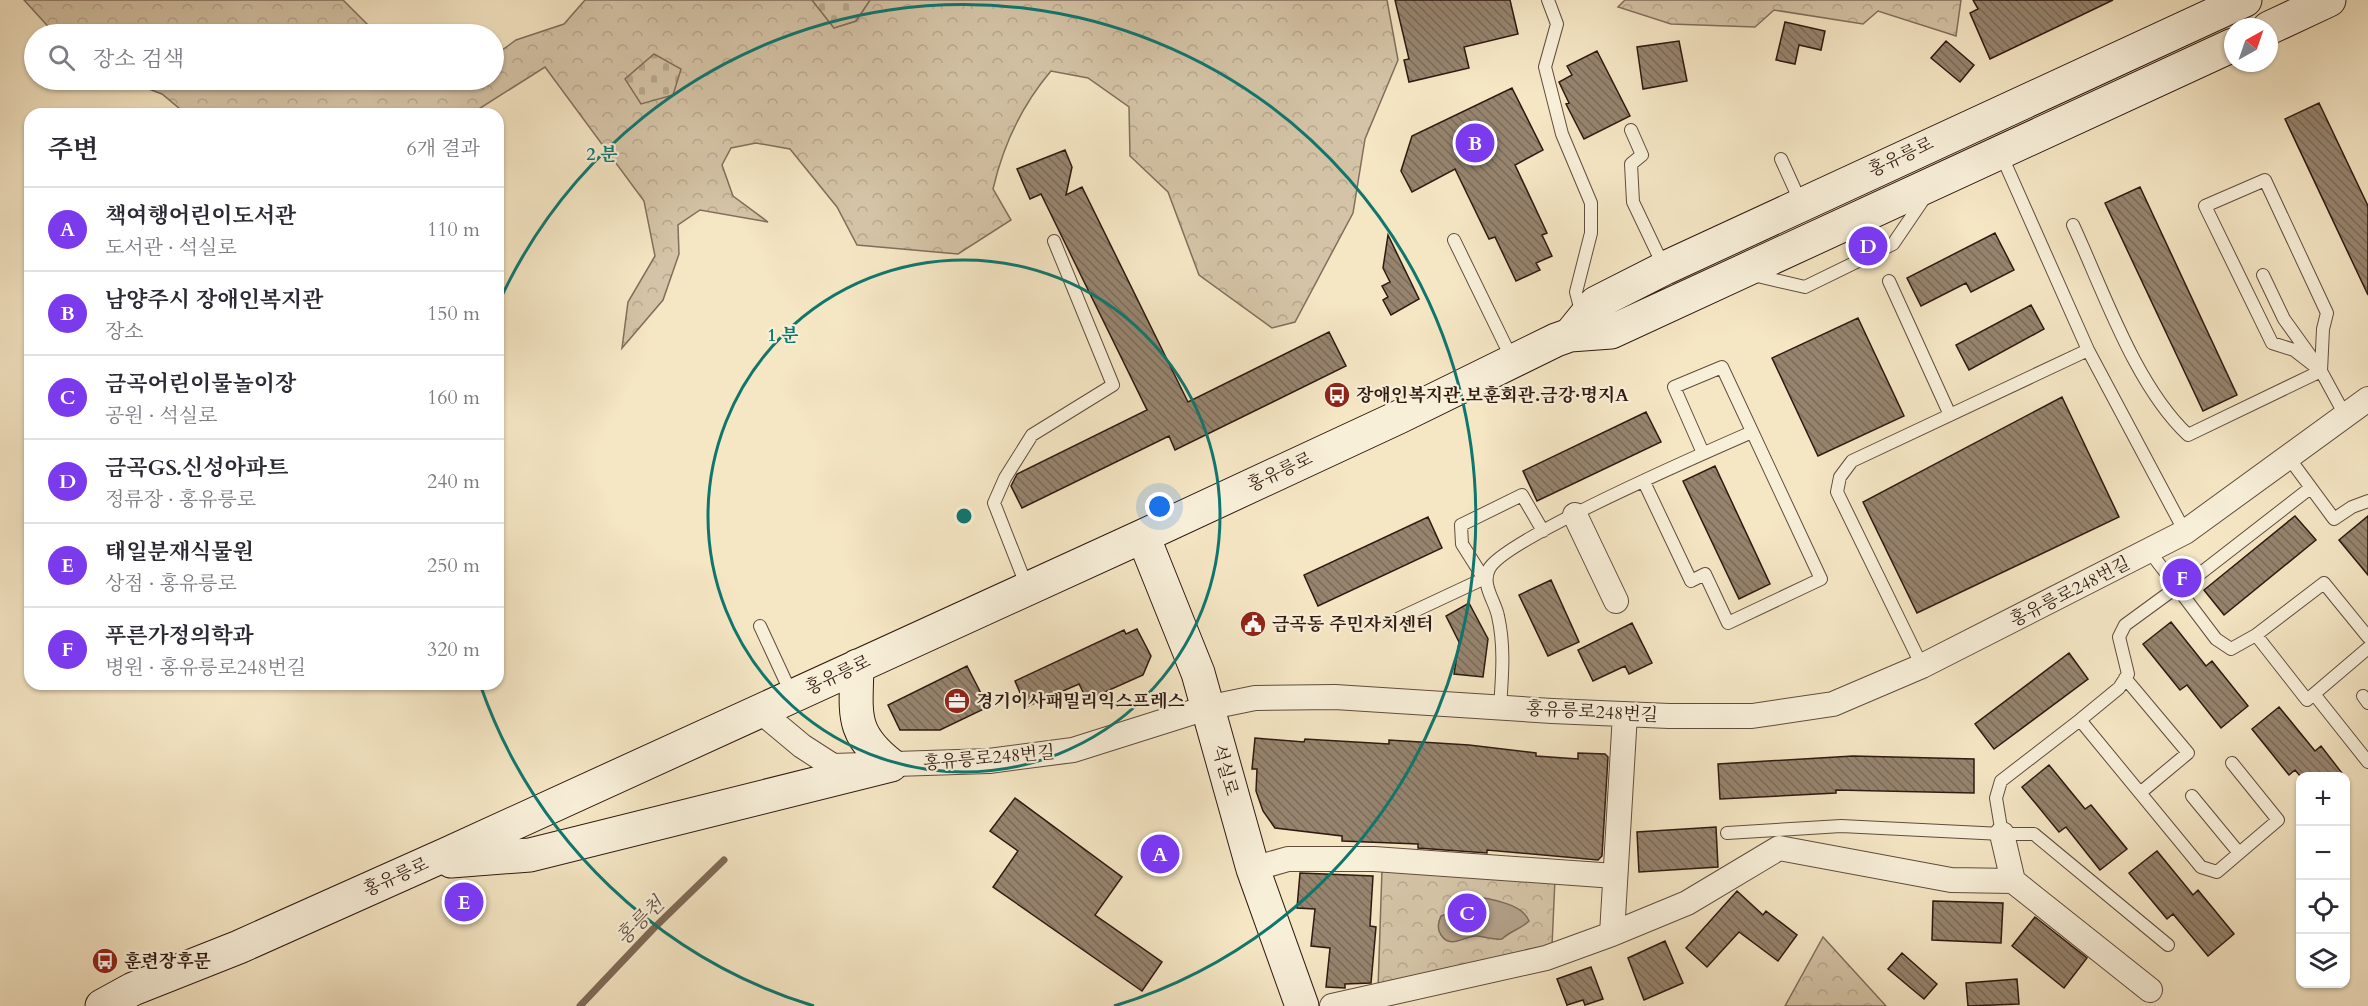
<!DOCTYPE html>
<html lang="ko">
<head>
<meta charset="utf-8">
<style>
  :root { --surface:#fff; --page:#f7f7f7; --text:#2b2b33; --muted:#7c7c81; --line:#e1e1e2; --accent:#7c3aed }
  body { margin:0; font-family:Cardo,"Noto Serif KR",serif; background:var(--page); color:var(--text) }
  .controls { position:absolute; right:18px; bottom:18px; display:grid; overflow:hidden; border-radius:12px; box-shadow:0 2px 4px #0004 }
  .controls button { width:54px; height:54px; display:grid; place-items:center; padding:0; border:0; border-bottom:2px solid var(--line); background:var(--surface); color:var(--text); font:30px sans-serif }
  .compass { position:absolute; left:2224px; top:18px; width:54px; height:54px; border-radius:50%; background:var(--surface); box-shadow:0 2px 4px #0004; rotate:40deg }
  .you { position:absolute; left:1160px; top:507px; width:21px; height:21px; margin:-15px; border:4px solid #fff; border-radius:50%; background:#1a73e8; box-shadow:0 0 0 9px #1a73e833 }
  .badge { display:grid; place-items:center; width:39px; height:39px; border-radius:50%; background:var(--accent); color:#fff; font-size:20px; font-weight:700 }
  .pin { position:absolute; translate:-50% -50%; border:3px solid #fff; box-shadow:0 2px 6px #0006 }
  .list { margin:0; padding:0; list-style:none }
  h2 { display:flex; justify-content:space-between; align-items:center; height:78px; margin:0; padding:0 24px; font-size:26px }
  h2 small { font-size:20px; font-weight:400; color:var(--muted) }
  .list li { display:grid; grid-template-columns:39px 1fr auto; gap:18px; align-items:center; box-sizing:border-box; height:84px; padding:0 24px; border-top:2px solid var(--line) }
  .list b { display:block; font-size:22px; white-space:nowrap }
  .list p { margin:0; font-size:20px; white-space:nowrap; color:var(--muted) }
  .list em { font-size:20px; font-style:normal; color:var(--muted) }
  .icon { flex:none; width:33px; height:33px; fill:none; stroke:currentColor; stroke-width:2; stroke-linecap:round; stroke-linejoin:round }
  .map { position:relative; flex:none; width:2368px; height:1006px; overflow:hidden }
  .search { position:absolute; background:var(--surface); box-shadow:0 2px 4px #0004; left:24px; top:24px; width:480px; height:66px; display:flex; align-items:center; gap:15px; box-sizing:border-box; padding:0 21px; border-radius:33px; color:var(--muted); font-size:22px }
  .panel { position:absolute; background:var(--surface); box-shadow:0 2px 4px #0004; left:24px; top:108px; width:480px; height:582px; border-radius:18px }
  .map>svg:first-child { display:block }
  .forest { fill:url(#forest-crowns); stroke:#826e5c; stroke-width:1.5 }
  .cemetery { fill:url(#cemetery-stones); stroke:#826e5c; stroke-width:1.5 }
  .water { fill:#b2a087; stroke:#7e6a58; stroke-width:1.5 }
  .lines { fill:none; stroke-linecap:round; stroke-linejoin:round }
  .stream { stroke:#7e6a58; stroke-width:7 }
  .building { fill:url(#building-back-hatch); stroke:#301911; stroke-width:1.5 }
  .lane-casing { stroke:#614c3e; stroke-width:14 }
  .street-casing { stroke:#614c3e; stroke-width:26 }
  .secondary-casing { stroke:#301911; stroke-width:35 }
  .lane { stroke:#f8efd9; stroke-width:12 }
  .street { stroke:#f8efd9; stroke-width:24 }
  .secondary { stroke:#f8efd9; stroke-width:33 }
  .ring { fill:none; stroke:#0f766e; stroke-width:3 }
  .labels { text-anchor:middle; dominant-baseline:central; stroke-width:4.5; stroke-linejoin:round; paint-order:stroke }
  .street-label { font-size:18px; fill:#301911; stroke:#f8efd9 }
  .poi-label { font-size:18px; font-weight:bold; fill:#301911; stroke:#f8efd9; text-anchor:start }
  .water-label { font-size:20px; font-style:italic; fill:#644f40; stroke:#f8efd9 }
  .centre { fill:#0f766e; stroke:#f8efd9; stroke-width:3 }
  .ring-label { font-size:18px; text-anchor:middle; font-weight:bold; fill:#0f766e; stroke:#f8efd9; stroke-width:4.5; stroke-linejoin:round; paint-order:stroke }
</style>
</head>
<body>
<div class="map">
<svg width="2368" height="1006" viewBox="0 0 2368 1006">
  <defs>
    <pattern id="forest-crowns" width="20" height="18" patternUnits="userSpaceOnUse" patternTransform="scale(1.5)"><rect width="20" height="18" fill="#d4c3a6"/><path d="M2 6a3 3 0 1 1 6 0M12 15a3 3 0 1 1 6 0" fill="none" stroke="#b6a78e"/></pattern>
    <pattern id="cemetery-stones" width="16" height="16" patternUnits="userSpaceOnUse" patternTransform="scale(1.5)"><rect width="16" height="16" fill="#d4c3a6"/><path d="M2 7V4a2 2 0 0 1 4 0v3zM10 15v-3a2 2 0 0 1 4 0v3z" fill="#b6a78e"/></pattern>
    <pattern id="building-back-hatch" width="6" height="6" patternUnits="userSpaceOnUse" patternTransform="scale(1.5)"><rect width="6" height="6" fill="#96846e"/><path d="M-1 5l2 2M0 0l6 6M5-1l2 2" fill="none" stroke="#7b6b59"/></pattern>
  </defs>
  <rect width="100%" height="100%" fill="#f5e6c4"/>
  <filter id="stains"><feTurbulence type="fractalNoise" baseFrequency=".00333" numOctaves="4"/><feColorMatrix values="0 0 0 0 .2 0 0 0 0 .09 0 0 0 0 .02 0 0 0 .5 -.17"/></filter>
  <radialGradient id="worn" r=".72"><stop offset=".6" stop-color="#630" stop-opacity="0"/><stop offset="1" stop-color="#630" stop-opacity=".3"/></radialGradient>
  <!-- forest -->
  <path class="forest" d="M24,0H343L377,34H55Z
    M585,0H812L834,28L856,21L870,0H1387L1398,60L1365,139L1353,213L1295,322L1272,328L1199,275L1168,192L1130,156L1129,107L1088,78L1051,71C1022,105 1003,146 993,189L1011,220L958,254L857,245L837,207L790,149L756,143L731,148L722,165L733,196L768,222L700,210L678,225L679,254L663,300L622,348L628,302L655,256L644,201L545,67L471,114H186L162,94L125,80H437L451,86L461,80H494V56L516,40L564,24Z
    M1625,0H1961L1956,36L1878,11L1863,24L1774,10L1755,27L1671,24L1618,7Z
    M1382,869L1555,879L1552,946L1378,989Z
    M1823,937L1886,1006H1785Z"/>
  <!-- cemetery -->
  <path class="cemetery" d="M812,0H870L856,21L834,28Z
    M654,54L681,69L673,95L641,104L625,79Z"/>
  <!-- water -->
  <path class="water" d="M1477,896C1493,901 1522,903 1529,921C1521,929 1510,931 1502,939C1493,940 1486,937 1477,936C1465,935 1451,950 1441,935C1437,929 1438,922 1441,916L1463,908Z"/>
  <g class="lines">
    <!-- stream -->
    <path class="stream" d="M580,1006L653,929L724,860"/>
  </g>
  <!-- building -->
  <path class="building" d="M1395,0H1510L1518,34L1464,47L1469,68L1409,82L1404,60L1409,59Z
    M1973,0H2113L1990,59L1970,13L1978,9Z
    M1785,22L1825,31L1821,50L1799,45L1795,64L1776,60Z
    M1679,41L1687,81L1643,89L1637,47Z
    M1946,41L1974,65L1960,82L1931,58Z
    M1597,51L1630,116L1584,139L1566,104L1569,103L1559,82L1572,75L1567,66Z
    M1512,88L1543,150L1515,165L1547,233L1542,235L1552,256L1536,263L1540,270L1516,281L1495,237L1489,239L1455,169L1412,192L1401,171L1412,136Z
    M2319,103L2368,206V295L2285,119Z
    M1065,150L1072,167L1066,195L1082,187L1188,402L1329,332L1346,366L1175,450L1169,436L1022,508L1011,486L1017,474L1147,410L1041,194L1030,199L1017,169Z
    M2140,187L2237,395L2203,411L2105,203Z
    M1995,233L2014,270L1971,292L1966,283L1921,306L1907,278Z
    M1388,235L1419,299L1391,315L1383,300L1388,297L1382,286L1390,282L1383,268Z
    M2031,305L2044,329L1969,370L1956,345Z
    M1858,318L1904,416L1818,456L1772,358Z
    M2062,397L2119,517L1917,613L1863,502Z
    M1646,412L1661,442L1537,501L1523,471Z
    M1715,466L1770,584L1739,599L1683,481Z
    M2295,516L2316,540L2224,615L2204,590Z
    M2368,516V575L2339,540Z
    M1428,517L1442,548L1318,606L1304,575Z
    M1551,580L1579,642L1548,656L1519,595Z
    M1469,603L1488,639L1483,677L1454,674L1459,642L1446,616Z
    M2171,622L2206,666L2212,661L2248,706L2221,728L2187,685L2180,690L2143,644Z
    M1632,623L1652,663L1629,674L1625,666L1593,681L1578,650Z
    M1137,629L1151,656L1143,675L1087,700L1079,684L1026,707L1015,681L1124,630L1126,634Z
    M2069,653L2088,679L1994,749L1975,724Z
    M967,666L988,707L940,730H900L888,705Z
    M2279,707L2315,751L2321,746L2345,777H2301L2295,770L2289,775L2252,729Z
    M1255,738L1304,742L1305,739L1389,744V740L1469,745L1536,753V756L1578,759V753L1605,754L1608,757L1602,856L1598,860L1487,850V853L1418,848V844L1342,841V836L1275,828L1263,811L1256,791L1257,769H1252Z
    M1853,756L1974,759V793L1836,790V793L1720,799L1718,764Z
    M2049,765L2085,809L2091,805L2127,849L2100,870L2066,827L2059,832L2022,787Z
    M1015,798L1122,877L1095,915L1162,962L1142,991L993,887L1018,851L990,831Z
    M1716,827L1718,867L1639,872L1637,832Z
    M2157,851L2193,895L2198,890L2234,934L2208,956L2173,914L2167,919L2129,873Z
    M1300,873L1373,876L1370,926L1376,927L1371,983L1345,984V988L1326,987L1330,948L1311,946L1315,909L1297,908Z
    M1737,891L1763,915L1766,911L1797,935L1778,961L1739,932L1707,967L1686,948Z
    M1933,901L2003,903L2001,943L1932,940Z
    M2035,917L2087,958L2064,988L2012,946Z
    M1665,941L1683,983L1644,1000L1628,958Z
    M1902,953L1937,984L1924,999L1888,969Z
    M1591,967L1603,999L1585,1005L1583,1000L1567,1005L1557,979Z
    M2017,979L2019,1004L1968,1006L1966,983Z"/>
  <g class="lines">
    <!-- lane casing -->
    <g class="lane-casing">
      <path id="lane" d="M1548,0L1557,24L1545,67L1562,134L1591,203V233L1576,292L1582,315
        M1631,130L1642,155L1631,164L1633,202L1664,267
        M1781,159L1801,203
        M2073,225C2104,292 2135,385 2188,435L2321,371
        M1454,240L1513,361
        M1753,275L1805,287L1893,244L1925,197
        M2263,275L2284,319L2312,358
        M1889,281L1950,415
        M2088,350L2185,532
        M2321,371L2294,350L2272,343L2205,206L2265,180L2327,313L2323,329L2321,371L2346,417
        M2289,458L2334,519L2352,507L2368,501
        M1644,482L1691,581L1705,574L1728,623L1821,579L1722,367L1674,387L1703,453
        M2150,552L2179,590L2309,489
        M1486,582L1462,544L1461,525L1522,495L1543,531
        M1027,587L994,503L1005,478L1032,435L1113,385L1054,241
        M2177,587L2125,625L2119,637L2128,674L2119,688L2080,720L2201,867L2217,872L2278,820L2232,763
        M2179,590L2216,639L2231,649L2256,635L2324,583L2368,637
        M1391,622L1483,579
        M760,626L792,695
        M2256,635L2307,700L2368,648
        M1922,666L1837,492L1840,477L1852,461L2088,350L2000,152
        M2125,678L2188,753L2140,793
        M2314,694L2368,762
        M2363,696L2368,703
        M1500,708C1502,677 1505,647 1498,616C1495,601 1481,585 1489,569C1503,540 1711,450 1752,432
        M2080,720L2001,781L1996,798L2002,834H2034L2168,945
        M2192,796L2239,853
        M1727,833L1841,826L2002,834"/>
    </g>
    <!-- street casing -->
    <g class="street-casing">
      <path id="street" d="M1575,515L1616,601
        M760,711L802,746L833,766L989,761L1073,750L1206,708L1255,698L1335,697L1552,711L1669,716H1752L1833,704L1922,666L2185,532L2368,399
        M1625,714L1612,934L1687,903L1779,848L1951,880L2013,881
        M2002,834L2013,881L2150,990
        M1253,869L1288,859H1374L1615,876
        M1332,1006L1546,958L1612,934"/>
    </g>
    <!-- secondary casing -->
    <g class="secondary-casing">
      <path id="secondary" d="M2269,28L2329,0
        M1570,335L1596,303L1665,268L2245,0
        M1143,536L1198,673L1253,869L1302,1006
        M857,666C856,714 850,733 891,765
        M451,861L530,855L891,765
        M102,1006L133,989L239,947L447,854L1143,536L1399,417L1556,340L1570,335L1611,332L2233,45"/>
    </g>
    <!-- lane -->
    <use href="#lane" class="lane"/>
    <!-- street -->
    <use href="#street" class="street"/>
    <!-- secondary -->
    <use href="#secondary" class="secondary"/>
  </g>
  <!-- distance rings -->
  <g class="ring">
    <circle cx="964" cy="516" r="256"/>
    <path d="M814 1006A512 512 0 0 1 481 687M498 304A512 512 0 1 1 1114 1006"/>
  </g>
  <!-- icons -->
  <defs>
    <g id="bus-disc" transform="scale(1.35)"><circle r="9.5" fill="#8f2418" stroke="#f8efd9"/><path d="M-5-6H5V4H4V6H2V4H-2V6H-4V4H-5ZM-3.5-4V0h7V-4ZM-3.5 1.2v1.5H-2V1.2ZM2 1.2v1.5H3.5V1.2Z" fill="#fff"/></g>
    <g id="civic-disc" transform="scale(1.35)"><circle r="9.5" fill="#8f2418" stroke="#f8efd9"/><path d="M-.6-6.5H3V-4.5H.6V-3L4-1V1h2V6H-6V1h2V-1L-.6-3ZM-1.2 2.5V6h2.4V2.5Z" fill="#fff"/></g>
    <g id="office-disc" transform="scale(1.35)"><circle r="9.5" fill="#8f2418" stroke="#f8efd9"/><path d="M-6-3h4V-5.5h4V-3h4V5H-6ZM-1-4.5V-3h2v-1.5ZM-6 0V1H6V0Z" fill="#fff"/></g>
  </defs>
  <g fill-rule="evenodd">
    <use href="#bus-disc" x="1337" y="395"/>
    <use href="#civic-disc" x="1253" y="624"/>
    <use href="#office-disc" x="957" y="701"/>
    <use href="#bus-disc" x="105" y="961"/>
  </g>
  <g class="labels">
    <!-- street labels -->
    <g class="street-label">
      <text transform="translate(1901 157) rotate(-25)">홍유릉로</text>
      <text transform="translate(1280 472) rotate(-25)">홍유릉로</text>
      <text transform="translate(2070 592) rotate(-27)">홍유릉로248번길</text>
      <text transform="translate(838 675) rotate(-25)">홍유릉로</text>
      <text transform="translate(1592 712) rotate(3)">홍유릉로248번길</text>
      <text transform="translate(989 758) rotate(-5)">홍유릉로248번길</text>
      <text transform="translate(1225 770) rotate(74)">석실로</text>
      <text transform="translate(396 877) rotate(-24)">홍유릉로</text>
    </g>
    <!-- poi labels -->
    <g class="poi-label">
      <text x="1356" y="395">장애인복지관.보훈회관.금강·명지A</text>
      <text x="1272" y="624">금곡동 주민자치센터</text>
      <text x="976" y="701">경기이사패밀리익스프레스</text>
      <text x="124" y="961">훈련장후문</text>
    </g>
    <!-- water labels -->
    <g class="water-label">
      <text transform="translate(640 921) rotate(-45)">홍릉천</text>
    </g>
  </g>
  <circle cx="964" cy="516" r="9" class="centre"/>
  <g class="ring-label">
    <text x="602" y="160">2 분</text>
    <text x="783" y="341">1 분</text>
  </g>
  <rect width="100%" height="100%" filter="url(#stains)"/>
  <rect width="100%" height="100%" fill="url(#worn)"/>
</svg>
<div class="controls">
<button>+</button>
<button>−</button>
<button><svg class="icon" aria-label="locate" viewBox="0 0 24 24"><circle cx="12" cy="12" r="6"/><path d="M12 2v4M12 18v4M2 12h4M18 12h4"/></svg></button>
<button><svg class="icon" aria-label="layers" viewBox="0 0 24 24"><path d="M12 4l9 5-9 5-9-5zM3 14l9 5 9-5"/></svg></button>
</div>
<svg class="compass" viewBox="-18 -18 36 36"><path d="M0-13l5 13h-10z" fill="#e53935"/><path d="M0 13l5-13h-10z" fill="#7c7c81"/></svg>
<div class="you"></div>
<div class="pin badge" style="left:1160px;top:854px">A</div>
<div class="pin badge" style="left:1475px;top:143px">B</div>
<div class="pin badge" style="left:1467px;top:913px">C</div>
<div class="pin badge" style="left:1868px;top:246px">D</div>
<div class="pin badge" style="left:464px;top:902px">E</div>
<div class="pin badge" style="left:2182px;top:578px">F</div>
<div class="search"><svg class="icon" aria-label="search" viewBox="0 0 24 24"><circle cx="10" cy="10" r="6"/><path d="M15 15l6 6"/></svg>장소 검색</div>
<section class="panel">
<h2>주변<small>6개 결과</small></h2>
<ul class="list">
<li><span class="badge">A</span><div><b>책여행어린이도서관</b><p>도서관 · 석실로</p></div><em>110 m</em></li>
<li><span class="badge">B</span><div><b>남양주시 장애인복지관</b><p>장소</p></div><em>150 m</em></li>
<li><span class="badge">C</span><div><b>금곡어린이물놀이장</b><p>공원 · 석실로</p></div><em>160 m</em></li>
<li><span class="badge">D</span><div><b>금곡GS.신성아파트</b><p>정류장 · 홍유릉로</p></div><em>240 m</em></li>
<li><span class="badge">E</span><div><b>태일분재식물원</b><p>상점 · 홍유릉로</p></div><em>250 m</em></li>
<li><span class="badge">F</span><div><b>푸른가정의학과</b><p>병원 · 홍유릉로248번길</p></div><em>320 m</em></li>
</ul>
</section>
</div>
</body>
</html>
